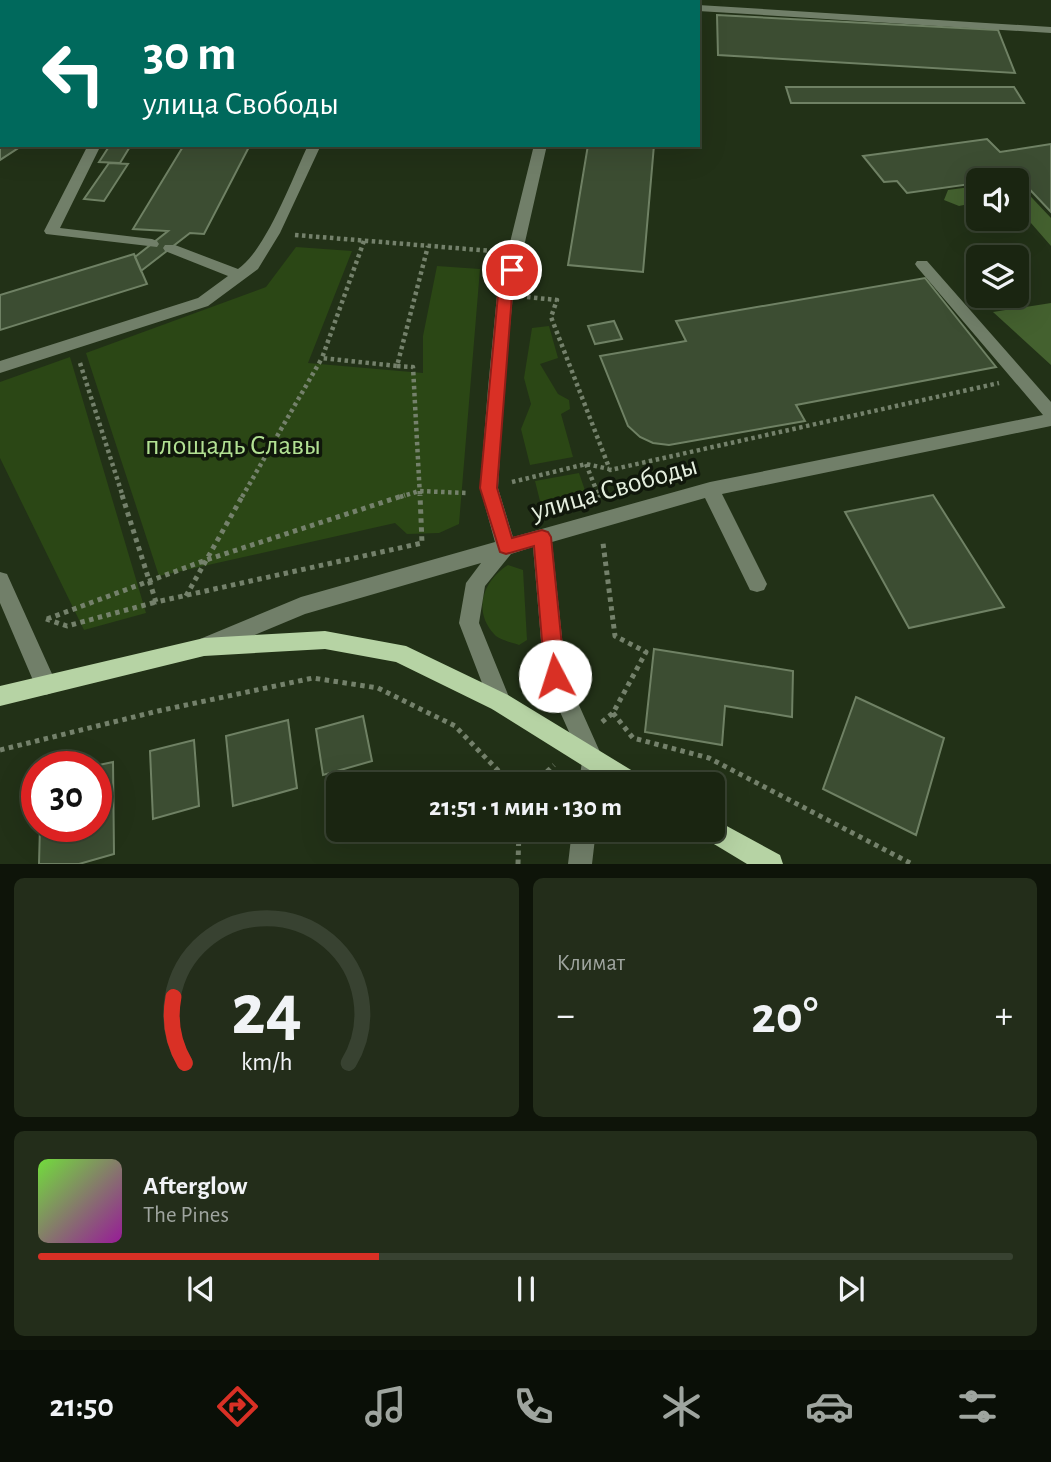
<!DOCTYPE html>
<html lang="ru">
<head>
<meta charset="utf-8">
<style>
  :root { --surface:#1a2511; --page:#232d1a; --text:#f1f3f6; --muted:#9fa59f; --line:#384231; --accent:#d93025 }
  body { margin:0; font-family:"Alegreya Sans",sans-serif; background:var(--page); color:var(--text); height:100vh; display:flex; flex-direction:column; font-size:26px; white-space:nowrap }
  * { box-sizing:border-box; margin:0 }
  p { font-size:23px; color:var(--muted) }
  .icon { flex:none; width:38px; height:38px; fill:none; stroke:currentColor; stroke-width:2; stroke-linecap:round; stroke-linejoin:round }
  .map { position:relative; height:864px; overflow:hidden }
  .sheet { display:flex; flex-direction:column; gap:14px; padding:14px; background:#0e1409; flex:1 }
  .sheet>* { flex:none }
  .banner { position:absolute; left:0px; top:0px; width:700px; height:147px; box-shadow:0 7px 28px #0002,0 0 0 2px var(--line); background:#00695c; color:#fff; overflow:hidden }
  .fabs { position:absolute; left:966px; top:168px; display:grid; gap:14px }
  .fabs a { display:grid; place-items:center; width:63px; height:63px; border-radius:10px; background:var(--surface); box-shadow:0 7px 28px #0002,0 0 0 2px var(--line); font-size:35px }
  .speed { position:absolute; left:21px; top:751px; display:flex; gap:14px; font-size:35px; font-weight:700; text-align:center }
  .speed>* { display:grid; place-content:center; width:91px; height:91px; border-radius:50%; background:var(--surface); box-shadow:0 7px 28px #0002,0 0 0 2px var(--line); line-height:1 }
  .speed .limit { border:10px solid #d22; background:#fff; color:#111 }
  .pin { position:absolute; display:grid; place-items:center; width:60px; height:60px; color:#fff; margin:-30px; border:4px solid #fff; border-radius:50%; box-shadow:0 2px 7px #0007 }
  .me { position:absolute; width:77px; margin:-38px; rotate:355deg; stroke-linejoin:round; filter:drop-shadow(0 0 5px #0008) }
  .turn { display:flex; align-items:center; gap:24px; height:147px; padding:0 28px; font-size:32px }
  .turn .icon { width:91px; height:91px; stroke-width:2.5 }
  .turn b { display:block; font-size:49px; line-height:60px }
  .big { font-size:52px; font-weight:700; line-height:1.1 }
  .sheet .widget { flex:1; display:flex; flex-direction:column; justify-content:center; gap:10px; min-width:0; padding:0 24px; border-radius:10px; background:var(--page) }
  .sheet .dial { align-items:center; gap:0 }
  .dial svg { height:182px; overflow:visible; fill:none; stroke:var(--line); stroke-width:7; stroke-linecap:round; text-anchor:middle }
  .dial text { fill:var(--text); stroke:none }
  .song { display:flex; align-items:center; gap:21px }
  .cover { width:84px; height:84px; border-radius:10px; background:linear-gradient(135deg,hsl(100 70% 55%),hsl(300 70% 35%)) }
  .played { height:7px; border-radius:4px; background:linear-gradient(90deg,var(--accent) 35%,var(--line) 35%) }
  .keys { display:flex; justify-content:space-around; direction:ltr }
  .heat { display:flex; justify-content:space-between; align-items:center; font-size:38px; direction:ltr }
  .sheet .tiles { flex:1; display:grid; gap:14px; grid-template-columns:1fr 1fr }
  .widget:last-child { grid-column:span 2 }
  .trip { position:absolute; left:326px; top:772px; width:399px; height:70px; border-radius:10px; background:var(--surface); box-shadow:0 7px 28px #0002,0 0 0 2px var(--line); font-weight:700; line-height:70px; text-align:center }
  .menu { display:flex; height:112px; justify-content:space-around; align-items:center; background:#0a0f07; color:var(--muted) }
  .menu .icon { width:49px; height:49px }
  .menu .current { color:var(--accent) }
  .menu b { font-size:32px; color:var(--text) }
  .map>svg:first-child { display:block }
  .green { fill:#2b4715 }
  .forest { fill:#44612f }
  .building { fill:#3c4d32; stroke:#6f8164; stroke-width:2 }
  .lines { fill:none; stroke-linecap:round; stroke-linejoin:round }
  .path-far2 { stroke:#74816b; stroke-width:3.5; stroke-dasharray:2.5 2.5; stroke-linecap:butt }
  .path-far1 { stroke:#74816b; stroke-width:4.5; stroke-dasharray:3.5 3.5; stroke-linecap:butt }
  .path { stroke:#74816b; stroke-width:5; stroke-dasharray:4.5 4.5; stroke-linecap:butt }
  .minor { fill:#717f69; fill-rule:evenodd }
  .major { fill:#b6d3a4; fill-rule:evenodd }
  .route { fill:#d93025; stroke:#8d1f18; stroke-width:2 }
  .labels { text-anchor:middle; stroke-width:7; stroke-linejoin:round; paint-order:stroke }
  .park-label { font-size:28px; fill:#b2e193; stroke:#10170b }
  .street-label { font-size:28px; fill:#e5efdf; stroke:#10170b }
</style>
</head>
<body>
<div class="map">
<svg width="1051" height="864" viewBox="0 0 1051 864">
  <rect width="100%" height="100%" fill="#223117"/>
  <!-- green -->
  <path class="green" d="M 296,247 L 352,251 L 308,363 L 423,373 L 423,336 L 437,266 L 480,269 L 459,524 L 439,533 L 407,534 L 395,523 L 159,576 L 86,353 L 266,287 Z
    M 549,326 L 558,358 L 540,364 L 558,394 L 569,400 L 570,409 L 561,414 L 573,457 L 530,465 L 521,429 L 531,404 L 524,378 L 532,328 Z
    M 70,357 L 146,613 L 84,630 L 0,458 L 0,382 Z
    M 579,473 L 589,502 L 553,510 L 540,501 L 535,481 Z
    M 508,565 L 523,570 L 527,640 L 519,645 C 511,642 499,640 494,634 C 472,610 484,580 508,565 Z"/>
  <!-- forest -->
  <path class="forest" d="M 1017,182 L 1051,218 L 1051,246 L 1017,207 Z
    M 978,186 L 978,202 L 959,206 L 944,200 L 948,190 Z
    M 1051,303 L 1051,365 L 993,312 Z"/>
  <!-- building -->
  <path class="building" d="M 0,0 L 151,0 L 185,2 L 2,2 L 2,11 Z
    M 419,0 L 512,0 L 419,2 Z
    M 717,15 L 998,30 L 1015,73 L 718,55 Z
    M 0,86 L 2,145 L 23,145 L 0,160 Z
    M 786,87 L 1014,87 L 1024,103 L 791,103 Z
    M 987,139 L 1000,152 L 1051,144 L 1051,212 L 1018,177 L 978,180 L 978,183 L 907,193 L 897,181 L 884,182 L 863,156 Z
    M 110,145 L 131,145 L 120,163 L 99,162 Z
    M 184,145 L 250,145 L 204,234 L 190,233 L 141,271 L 135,257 L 168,231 L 133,229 Z
    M 588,145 L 654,145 L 643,272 L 568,265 Z
    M 109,163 L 128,164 L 104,201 L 84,199 Z
    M 134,254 L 147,284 L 0,330 L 0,295 Z
    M 925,278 L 996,367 L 796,405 L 805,421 L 669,445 L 653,443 L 640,437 L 628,426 L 600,356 L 686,341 L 676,321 Z
    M 614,321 L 622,339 L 595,344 L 588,326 Z
    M 933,495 L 1004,607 L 909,628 L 845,512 Z
    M 654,649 L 793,671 L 792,717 L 725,706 L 722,745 L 645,732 Z
    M 856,697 L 944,738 L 916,835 L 823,789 Z
    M 363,716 L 372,761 L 323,775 L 316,729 Z
    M 288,720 L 297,788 L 233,806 L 226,736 Z
    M 194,740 L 199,806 L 153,819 L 150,751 Z
    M 113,762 L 114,854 L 79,864 L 39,864 L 40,826 L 96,826 L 94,766 Z"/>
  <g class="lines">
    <!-- path-far2 -->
    <path class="path-far2" d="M 226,0 L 263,2"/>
    <!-- path-far1 -->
    <path class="path-far1" d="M 295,235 L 492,251
      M 364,241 L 322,358 L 397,366 L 428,246
      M 527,297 L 557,300 L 551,317 L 610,470 L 999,383
      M 80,363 L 123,497
      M 397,366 L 413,367 L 420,497
      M 586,464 L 599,497
      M 512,482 L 586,464 L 609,469
      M 242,497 L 322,358
      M 400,497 L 419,491 L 466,493"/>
    <!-- path -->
    <path class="path" d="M 122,495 L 156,602 L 422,543 L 420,495
      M 598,495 L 599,498
      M 186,596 L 243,495
      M 46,619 L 67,626 L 156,602
      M 47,619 L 206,560 L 405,495
      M 613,713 L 633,738 L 709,758 L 912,864
      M 602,722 L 613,713 L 646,652 L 615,636 L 603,543
      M 0,750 L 158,711 L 313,678 L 378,688 L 455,726 L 511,784
      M 534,784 L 554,765
      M 544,830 L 558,838
      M 518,864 L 519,830"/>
    <!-- minor -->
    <path class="minor" d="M 620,0 L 644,0 L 645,2 L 621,2 Z
      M 698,5 L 1051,27 L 1051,33 L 698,11 Z
      M 0,16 L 2,16 L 2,22 L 0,22 Z
      M 88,145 L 101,145 L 60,228 L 152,239 L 157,241 L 159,244 L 157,247 L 46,234 L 44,231 Z
      M 308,145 L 321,145 L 280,233 L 258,269 L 208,306 L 0,373 L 0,361 L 198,298 L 228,276 L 165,251 L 163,248 L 165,245 L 175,245 L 238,269 C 266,250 293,177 308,145 Z
      M 534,145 L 547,145 L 513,295 L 504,388 L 498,488 L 513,537 L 710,482 L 1043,415 L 917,267 L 915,264 L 917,261 L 927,261 L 1051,402 L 1051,426 L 722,494 L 767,584 L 764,590 L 757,592 L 750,590 L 705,498 L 552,542 L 566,676 L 604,761 L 601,784 L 579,784 L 582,761 L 544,676 L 533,547 L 511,554 L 485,586 L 479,623 L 511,702 L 508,709 L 500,712 L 492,709 L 459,623 L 466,583 L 481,563 L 305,614 L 207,655 L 200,653 L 197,646 L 200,639 L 301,597 L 495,542 L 480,488 L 488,388 L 497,295 Z
      M 0,572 L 7,574 L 57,685 L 54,692 L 46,695 L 38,692 L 35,685 L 0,603 Z
      M 572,830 L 596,830 L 592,864 L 568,864 Z"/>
    <!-- major -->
    <path class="major" d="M 325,631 L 406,646 L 508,695 L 641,776 L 644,784 L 612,784 L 492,709 L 396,662 L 325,649 L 204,656 L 0,706 L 0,686 L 204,638 Z
      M 712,818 L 780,855 L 783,864 L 747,864 L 704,838 L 700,830 L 712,830 Z"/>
  </g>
  <!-- route -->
  <path class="route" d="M 512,266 L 518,270 L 512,295 L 497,488 L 512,538 L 542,530 L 548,532 L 551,537 L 565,676 L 562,682 L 555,685 L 548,682 L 545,676 L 534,546 L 506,554 L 500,552 L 480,488 L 498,295 L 505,270 Z"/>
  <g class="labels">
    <!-- park labels -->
    <g class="park-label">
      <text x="233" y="454">площадь Славы</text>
    </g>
    <!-- street labels -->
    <g class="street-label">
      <text transform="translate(614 487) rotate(-16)" y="10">улица Свободы</text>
    </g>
  </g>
</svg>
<div class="fabs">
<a><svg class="icon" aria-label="sound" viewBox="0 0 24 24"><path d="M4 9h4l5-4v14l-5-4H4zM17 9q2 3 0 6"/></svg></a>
<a><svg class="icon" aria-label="layers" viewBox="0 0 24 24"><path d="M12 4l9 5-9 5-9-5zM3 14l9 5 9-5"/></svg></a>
</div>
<div class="speed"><div class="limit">30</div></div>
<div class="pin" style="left:512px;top:270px;background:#d93025"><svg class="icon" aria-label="arrive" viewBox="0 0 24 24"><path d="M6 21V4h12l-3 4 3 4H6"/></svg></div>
<svg class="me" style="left:555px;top:676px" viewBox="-20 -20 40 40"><circle r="19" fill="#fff"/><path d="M0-13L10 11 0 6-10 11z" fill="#d93025"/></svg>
<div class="trip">21:51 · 1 мин · 130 m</div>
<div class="banner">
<div class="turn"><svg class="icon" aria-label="left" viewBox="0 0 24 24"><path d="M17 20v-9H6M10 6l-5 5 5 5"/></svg><div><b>30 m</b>улица Свободы</div></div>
</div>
</div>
<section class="sheet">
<div class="tiles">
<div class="widget dial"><svg viewBox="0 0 100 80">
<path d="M14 69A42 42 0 1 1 86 69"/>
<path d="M14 69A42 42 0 0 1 9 40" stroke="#d93025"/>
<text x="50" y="56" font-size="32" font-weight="700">24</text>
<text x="50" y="72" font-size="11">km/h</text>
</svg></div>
<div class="widget"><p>Климат</p>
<div class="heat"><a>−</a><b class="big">20°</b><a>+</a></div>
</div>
<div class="widget">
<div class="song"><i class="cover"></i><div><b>Afterglow</b><p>The Pines</p></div></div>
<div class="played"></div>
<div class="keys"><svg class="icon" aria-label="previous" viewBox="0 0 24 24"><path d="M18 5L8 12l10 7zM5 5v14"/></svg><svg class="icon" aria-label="pause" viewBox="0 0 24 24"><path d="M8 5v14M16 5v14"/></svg><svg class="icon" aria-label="next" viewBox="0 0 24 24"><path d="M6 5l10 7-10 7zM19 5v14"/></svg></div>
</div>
</div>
</section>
<nav class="menu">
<b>21:50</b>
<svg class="icon current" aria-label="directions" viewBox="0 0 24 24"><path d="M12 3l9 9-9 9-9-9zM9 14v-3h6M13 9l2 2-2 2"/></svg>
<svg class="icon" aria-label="music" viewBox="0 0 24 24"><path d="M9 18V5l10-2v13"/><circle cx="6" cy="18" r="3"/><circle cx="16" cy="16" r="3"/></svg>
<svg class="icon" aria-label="phone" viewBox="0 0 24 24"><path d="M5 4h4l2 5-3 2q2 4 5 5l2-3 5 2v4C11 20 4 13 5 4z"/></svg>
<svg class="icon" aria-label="climate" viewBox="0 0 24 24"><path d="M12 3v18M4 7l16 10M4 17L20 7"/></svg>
<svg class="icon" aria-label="car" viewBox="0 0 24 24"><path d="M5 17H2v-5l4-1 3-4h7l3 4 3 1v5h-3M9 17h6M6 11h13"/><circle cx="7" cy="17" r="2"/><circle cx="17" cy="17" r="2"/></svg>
<svg class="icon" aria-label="filters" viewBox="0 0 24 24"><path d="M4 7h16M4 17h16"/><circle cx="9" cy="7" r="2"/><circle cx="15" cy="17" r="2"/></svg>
</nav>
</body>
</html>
